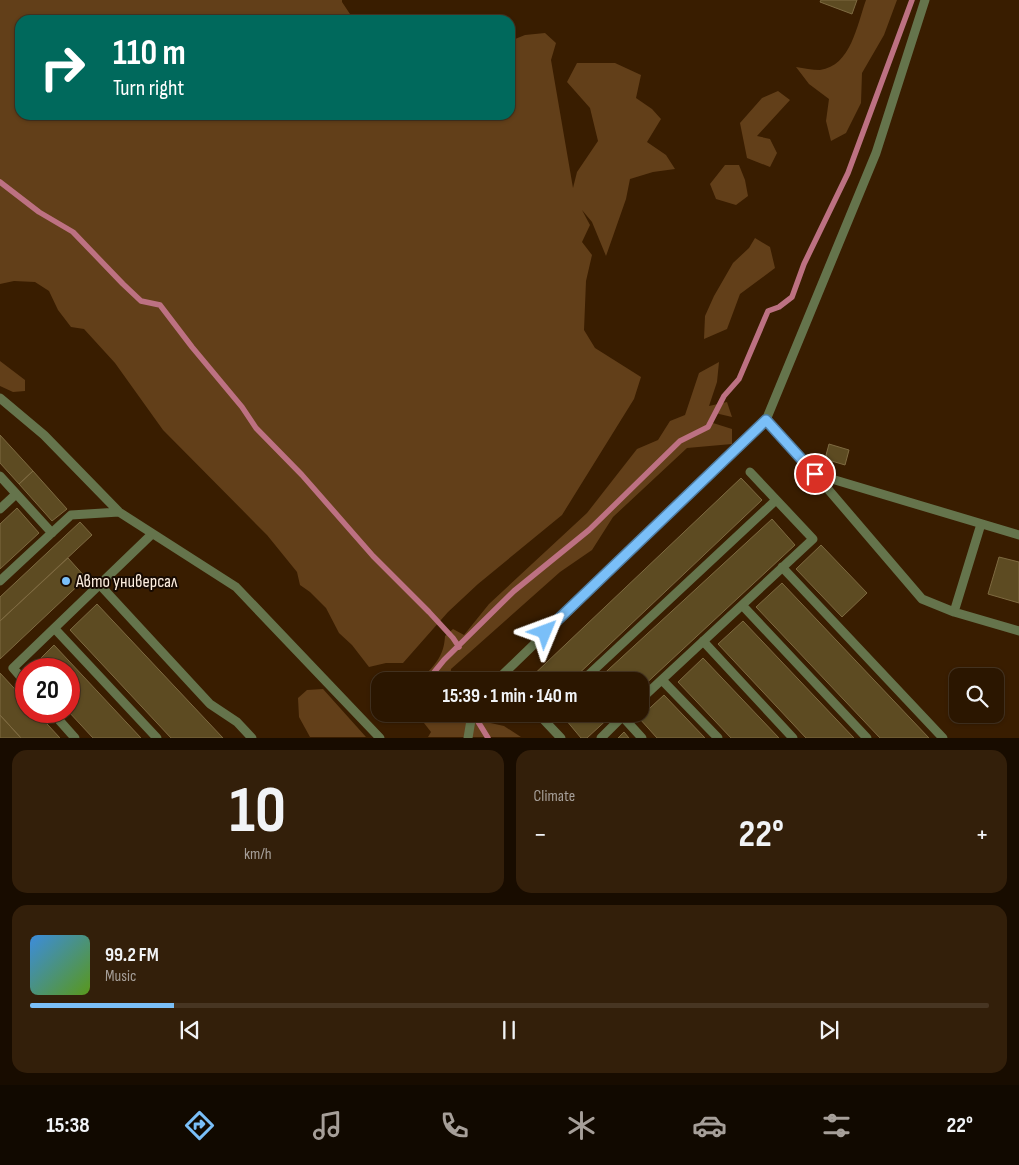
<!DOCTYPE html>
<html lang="en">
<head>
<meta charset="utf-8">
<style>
  :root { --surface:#2b1600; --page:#331f0a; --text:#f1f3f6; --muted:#a69f99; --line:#473522; --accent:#7abff8 }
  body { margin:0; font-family:"Sofia Sans Condensed",sans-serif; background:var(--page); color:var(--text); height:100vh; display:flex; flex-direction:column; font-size:19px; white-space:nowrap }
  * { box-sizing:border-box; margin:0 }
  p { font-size:16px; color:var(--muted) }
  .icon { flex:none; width:28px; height:28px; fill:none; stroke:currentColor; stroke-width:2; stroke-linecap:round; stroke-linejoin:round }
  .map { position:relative; height:738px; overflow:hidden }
  .details { display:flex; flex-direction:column; gap:12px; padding:12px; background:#180c00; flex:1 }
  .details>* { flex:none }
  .hud { position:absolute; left:15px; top:15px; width:500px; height:105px; border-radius:15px; box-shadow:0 1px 4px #0004,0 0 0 1px var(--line); background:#00695c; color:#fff; overflow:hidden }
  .buttons { position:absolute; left:949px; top:668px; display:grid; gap:10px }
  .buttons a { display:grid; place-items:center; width:55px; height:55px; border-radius:10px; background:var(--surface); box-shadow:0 1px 4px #0004,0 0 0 1px var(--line); font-size:25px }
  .speed { position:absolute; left:15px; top:658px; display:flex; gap:10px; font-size:25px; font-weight:700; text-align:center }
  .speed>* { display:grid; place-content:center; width:65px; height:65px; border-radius:50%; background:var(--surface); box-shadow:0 1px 4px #0004,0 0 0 1px var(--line); line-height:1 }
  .speed .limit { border:8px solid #d22; background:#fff; color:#111 }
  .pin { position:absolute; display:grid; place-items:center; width:42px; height:42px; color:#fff; margin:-21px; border:2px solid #fff; border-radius:50%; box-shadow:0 1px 5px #0007 }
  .me { position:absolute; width:55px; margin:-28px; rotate:46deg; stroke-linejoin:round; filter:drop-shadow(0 0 4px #0008) }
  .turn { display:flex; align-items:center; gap:18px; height:105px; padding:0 15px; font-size:22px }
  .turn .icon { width:65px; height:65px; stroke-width:2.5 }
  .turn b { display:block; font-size:35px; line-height:42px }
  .big { font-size:38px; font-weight:700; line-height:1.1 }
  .details .widget { flex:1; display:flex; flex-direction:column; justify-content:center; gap:8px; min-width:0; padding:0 18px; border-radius:15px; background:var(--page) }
  .details .dial { align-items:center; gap:0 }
  .dial b { font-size:65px; line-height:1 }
  .song { display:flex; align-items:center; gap:15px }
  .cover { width:60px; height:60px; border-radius:8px; background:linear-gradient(135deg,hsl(210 70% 55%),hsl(90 70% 35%)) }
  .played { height:5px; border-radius:2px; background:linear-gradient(90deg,var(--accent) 15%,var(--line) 15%) }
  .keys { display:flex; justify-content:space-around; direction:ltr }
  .heat { display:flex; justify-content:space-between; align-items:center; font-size:28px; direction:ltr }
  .details .tiles { flex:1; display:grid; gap:12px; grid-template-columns:1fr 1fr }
  .widget:last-child { grid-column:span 2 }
  .trip { position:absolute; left:371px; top:672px; width:278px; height:50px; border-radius:15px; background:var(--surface); box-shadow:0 1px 4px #0004,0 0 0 1px var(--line); font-weight:700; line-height:50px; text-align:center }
  .dock { display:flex; height:80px; justify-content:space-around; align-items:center; background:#110900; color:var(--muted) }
  .dock .icon { width:35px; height:35px }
  .dock .active { color:var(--accent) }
  .dock b { font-size:22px; color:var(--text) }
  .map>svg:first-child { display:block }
  .green { fill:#623f19 }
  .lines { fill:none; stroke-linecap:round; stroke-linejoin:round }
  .stream { stroke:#bd7182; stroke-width:5.5 }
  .building { fill:#5d4b22; stroke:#7e6a41 }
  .lane { stroke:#65744c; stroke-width:9 }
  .route-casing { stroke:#4f7ca1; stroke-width:12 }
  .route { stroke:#7abff8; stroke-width:9 }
  .poi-dot { fill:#7abff8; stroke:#170a01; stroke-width:2 }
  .labels { text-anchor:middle; stroke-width:4; stroke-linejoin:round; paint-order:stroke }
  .poi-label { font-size:18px; fill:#fdeee0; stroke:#170a01; text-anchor:start }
</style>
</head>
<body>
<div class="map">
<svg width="1019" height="738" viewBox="0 0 1019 738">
  <rect width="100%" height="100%" fill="#391d00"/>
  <!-- green -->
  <path class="green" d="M 0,0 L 342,0 L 342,2 L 354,20 L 20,20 L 20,115 L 510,115 L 510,41 L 525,35 L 545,33 L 556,43 L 551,60 L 573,188 L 577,172 L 598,141 L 590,108 L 567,82 L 577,63 L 615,63 L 641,75 L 636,98 L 652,109 L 661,119 L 647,142 L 666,155 L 675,169 L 653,172 L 630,179 L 626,199 L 606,256 L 592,222 L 582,210 L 590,225 L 582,242 L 592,255 L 586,281 L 584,330 L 595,348 L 641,377 L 634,399 L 562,515 L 478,584 L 448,612 L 403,663 L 386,663 L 369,667 L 352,645 L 339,633 L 326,608 L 310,592 L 300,585 L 297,572 L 267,535 L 163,430 L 115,363 L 84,329 L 71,327 L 58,310 L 49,291 L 35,282 L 14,281 L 0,284 Z
    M 866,0 L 897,0 L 884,35 L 862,73 L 861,103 L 846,133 L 831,141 L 826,121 L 829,99 L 809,84 L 796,67 C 804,68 812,70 820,70 C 851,66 857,25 866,0 Z
    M 778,91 L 790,100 L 757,136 L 770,139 L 777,153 L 770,167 L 747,158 L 740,123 L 762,98 Z
    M 725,165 L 739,165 L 745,180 L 748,196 L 736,205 L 716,199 L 710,184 Z
    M 755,238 L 770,247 L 775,268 L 740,294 L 727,329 L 704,339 L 705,316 L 714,296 L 733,263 L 749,248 Z
    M 0,361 L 25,380 L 25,391 L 13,392 L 0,386 Z
    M 719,362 L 717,382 L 709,406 L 727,402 L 732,417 L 715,413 L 713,423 L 732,429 L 732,444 L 687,448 L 613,517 L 592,550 L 560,572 L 451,669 L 450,681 L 419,681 C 434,666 444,657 445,636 L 453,629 L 464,635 L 489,604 L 587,513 L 637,449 L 658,440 L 670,421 L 685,415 L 699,373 Z
    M 323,689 L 366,737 L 310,737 L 299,717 L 298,698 L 307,690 Z
    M 417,714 L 479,714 L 486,722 L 504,726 L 521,737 L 428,737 L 431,732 Z"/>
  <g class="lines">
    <!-- stream -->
    <path class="stream" d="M 0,182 L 39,212 L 73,232 L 123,284 L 141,301 L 160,305 L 192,347 L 242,407 L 256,428 L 302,475 L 373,556 L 429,612 L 453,638 L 459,647
      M 427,681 L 444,660 L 514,591 L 589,530 L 680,441 L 708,427 L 724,396 L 739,379 L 768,311 L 779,307 L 792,297 L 804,264 L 848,173 L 912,0
      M 470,715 L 477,720 L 488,738"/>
  </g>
  <!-- building -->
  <path class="building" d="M 821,0 L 857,0 L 852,14 L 820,2 Z
    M 0,435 L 33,471 L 19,484 L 0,463 Z
    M 829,444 L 849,450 L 845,465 L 825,459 Z
    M 33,471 L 67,509 L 52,521 L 19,484 Z
    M 741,478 L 762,500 L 571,681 L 527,681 Z
    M 17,508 L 39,533 L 0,569 L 0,524 Z
    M 772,519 L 795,545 L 640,689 L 640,681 L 596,681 Z
    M 80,522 L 92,535 L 0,621 L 0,597 Z
    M 821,545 L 867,593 L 842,617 L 796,569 Z
    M 999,557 L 1019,562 L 1019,603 L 988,594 Z
    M 68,558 L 86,578 L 0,659 L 0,621 Z
    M 782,583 L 929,738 L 880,738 L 756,607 Z
    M 97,604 L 223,738 L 171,738 L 70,630 Z
    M 743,621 L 854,738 L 806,738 L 718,644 Z
    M 54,645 L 141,738 L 93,738 L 68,711 L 69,669 L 30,669 Z
    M 703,658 L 779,738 L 731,738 L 678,682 Z
    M 0,673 L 26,701 L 26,711 L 35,711 L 60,738 L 21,738 L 0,715 Z
    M 664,695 L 705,738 L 657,738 L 639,718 Z
    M 561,714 L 613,714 L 587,738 L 581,738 Z
    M 0,715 L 21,738 L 0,738 Z
    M 624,732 L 629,738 L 618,738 Z"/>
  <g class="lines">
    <!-- lane -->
    <path class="lane" d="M 925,0 L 876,153 L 766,420 L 815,474 L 922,599 L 954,612 L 981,524
      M 0,398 L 44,435 L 119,512 L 236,587 L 380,738
      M 815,474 L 1019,535
      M 0,476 L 52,533
      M 0,509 L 16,494
      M 782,567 L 943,738
      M 0,581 L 71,515 L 119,512
      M 100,585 L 210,704 L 237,722 L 252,738
      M 742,605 L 867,738
      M 954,612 L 1019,631
      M 55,629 L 157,738
      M 703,641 L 793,738
      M 662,680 L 718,738
      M 496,681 L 766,420
      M 582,681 L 776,500
      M 26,683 L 13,668 L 152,534
      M 640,700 L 813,539 L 750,472
      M 51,711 L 75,738
      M 535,714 L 542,718 L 561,738
      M 622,716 L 642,738
      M 468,738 L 472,714
      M 601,738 L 625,714"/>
  </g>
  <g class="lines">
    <!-- route casing -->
    <g class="route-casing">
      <path id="route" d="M 545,632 L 766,420 L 815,474"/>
    </g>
    <!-- route -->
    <use href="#route" class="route"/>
  </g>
  <!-- markers -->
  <circle class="poi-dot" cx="66" cy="581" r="5"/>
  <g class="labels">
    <!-- poi labels -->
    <g class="poi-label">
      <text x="76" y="587">Авто универсал</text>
    </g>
  </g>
</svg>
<div class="buttons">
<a><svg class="icon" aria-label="search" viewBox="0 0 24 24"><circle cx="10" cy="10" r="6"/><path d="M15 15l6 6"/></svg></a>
</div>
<div class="speed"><div class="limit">20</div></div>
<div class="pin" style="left:815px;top:474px;background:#d93025"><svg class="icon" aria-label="arrive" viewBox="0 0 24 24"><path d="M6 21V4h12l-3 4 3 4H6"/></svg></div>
<svg class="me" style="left:545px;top:632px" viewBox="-20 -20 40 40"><path d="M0-17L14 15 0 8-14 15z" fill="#7abff8" stroke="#fff" stroke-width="4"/></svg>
<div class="trip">15:39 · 1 min · 140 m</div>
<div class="hud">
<div class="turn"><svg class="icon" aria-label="right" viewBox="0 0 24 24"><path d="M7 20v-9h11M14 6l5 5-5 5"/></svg><div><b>110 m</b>Turn right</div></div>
</div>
</div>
<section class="details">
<div class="tiles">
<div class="widget dial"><b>10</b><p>km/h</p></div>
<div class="widget"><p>Climate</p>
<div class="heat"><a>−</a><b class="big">22°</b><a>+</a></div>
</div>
<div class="widget">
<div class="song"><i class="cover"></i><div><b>99.2 FM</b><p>Music</p></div></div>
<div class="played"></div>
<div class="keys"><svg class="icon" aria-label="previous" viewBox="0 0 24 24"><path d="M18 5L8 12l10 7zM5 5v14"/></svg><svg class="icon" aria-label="pause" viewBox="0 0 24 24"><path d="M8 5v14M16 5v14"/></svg><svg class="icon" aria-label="next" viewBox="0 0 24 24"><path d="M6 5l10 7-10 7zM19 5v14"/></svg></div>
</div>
</div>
</section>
<nav class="dock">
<b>15:38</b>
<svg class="icon active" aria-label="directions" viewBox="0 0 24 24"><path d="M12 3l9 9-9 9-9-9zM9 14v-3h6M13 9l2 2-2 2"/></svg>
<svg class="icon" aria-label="music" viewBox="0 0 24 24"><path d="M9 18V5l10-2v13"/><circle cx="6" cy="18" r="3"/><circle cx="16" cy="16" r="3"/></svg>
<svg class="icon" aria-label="phone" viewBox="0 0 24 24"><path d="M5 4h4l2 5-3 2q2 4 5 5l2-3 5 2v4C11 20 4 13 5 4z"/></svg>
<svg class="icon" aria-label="climate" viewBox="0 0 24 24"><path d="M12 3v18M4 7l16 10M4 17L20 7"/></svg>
<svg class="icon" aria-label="car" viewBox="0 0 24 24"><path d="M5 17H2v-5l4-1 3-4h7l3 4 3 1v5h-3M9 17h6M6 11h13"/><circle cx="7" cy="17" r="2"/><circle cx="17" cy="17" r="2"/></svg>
<svg class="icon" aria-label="filters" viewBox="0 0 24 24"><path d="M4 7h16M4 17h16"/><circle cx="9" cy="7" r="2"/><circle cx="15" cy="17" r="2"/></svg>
<b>22°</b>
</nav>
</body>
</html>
